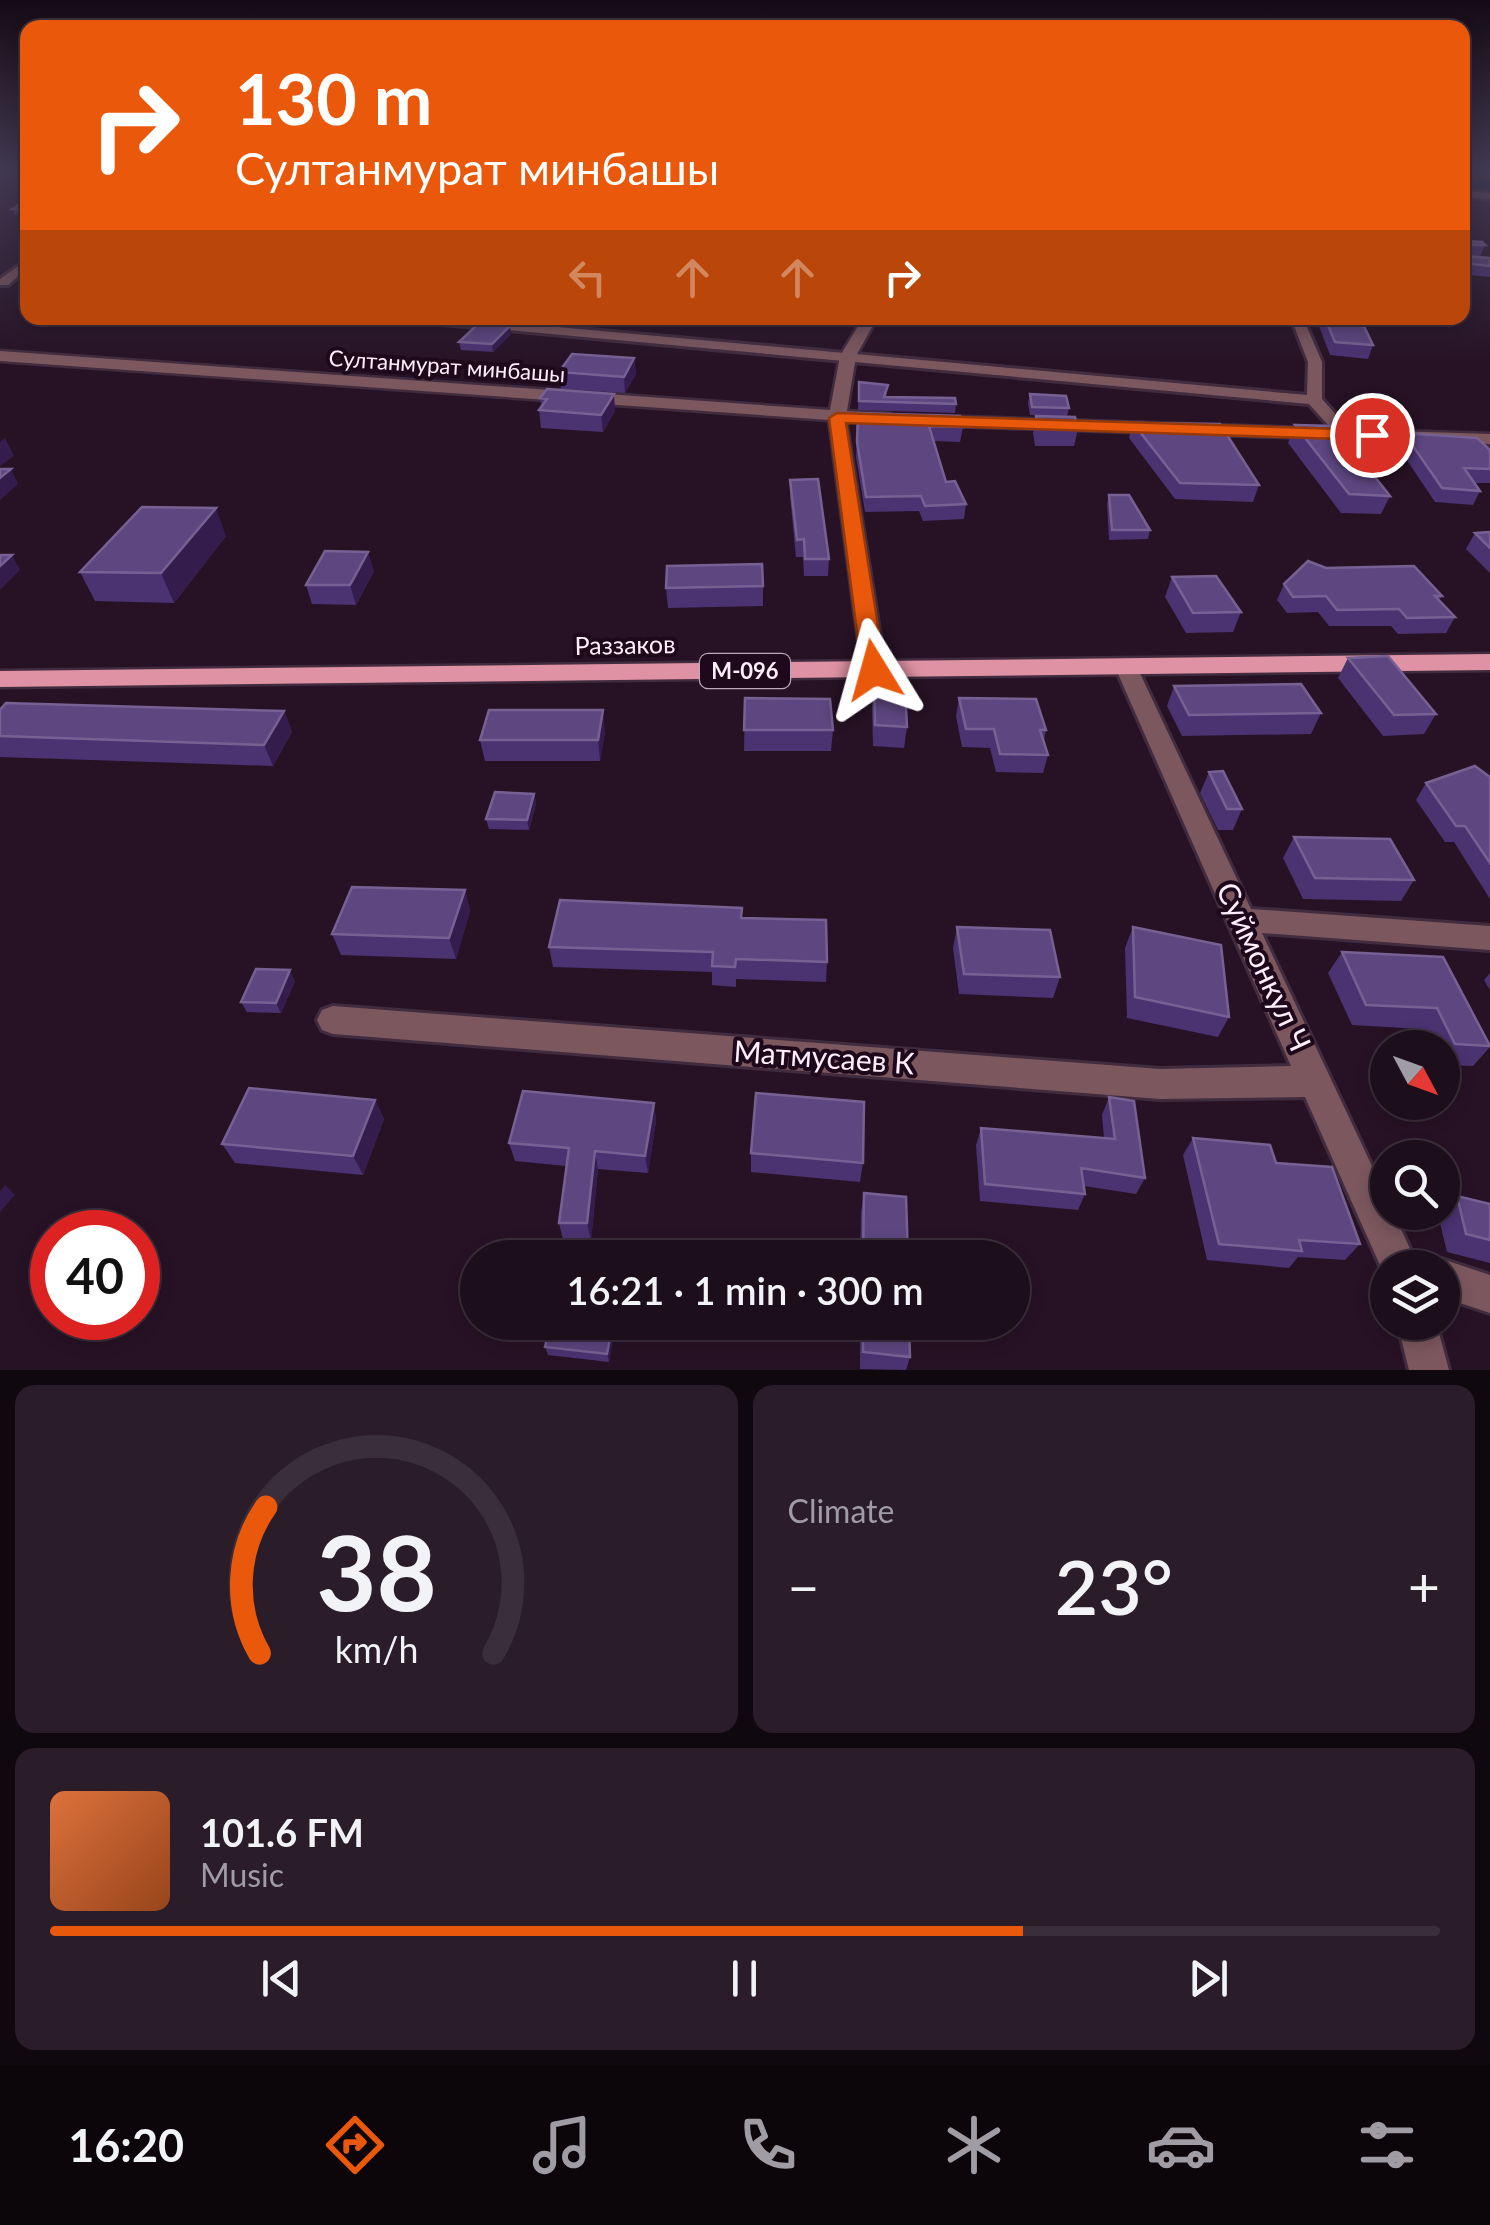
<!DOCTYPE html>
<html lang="en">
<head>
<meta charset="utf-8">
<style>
  :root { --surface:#1d0e1c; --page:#2a1c29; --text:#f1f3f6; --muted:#a09ca3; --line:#3b2e3b; --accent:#ea580c }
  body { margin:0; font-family:Lato,sans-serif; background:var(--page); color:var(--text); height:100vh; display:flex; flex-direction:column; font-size:38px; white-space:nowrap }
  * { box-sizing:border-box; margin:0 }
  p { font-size:32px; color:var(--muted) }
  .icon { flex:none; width:55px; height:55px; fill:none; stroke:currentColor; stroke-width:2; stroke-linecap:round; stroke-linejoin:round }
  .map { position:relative; height:1370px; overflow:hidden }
  .details { display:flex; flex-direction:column; gap:15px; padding:15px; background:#10080f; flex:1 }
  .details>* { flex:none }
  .banner { position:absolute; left:20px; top:20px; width:1450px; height:305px; border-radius:20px; box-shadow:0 5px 15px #0003,0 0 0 2px var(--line); background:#ea580c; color:#fff; overflow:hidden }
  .needle { width:65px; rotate:131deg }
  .fabs { position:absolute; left:1370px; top:1030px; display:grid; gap:20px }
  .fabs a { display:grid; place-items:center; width:90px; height:90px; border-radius:50%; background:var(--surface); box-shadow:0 5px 15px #0003,0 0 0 2px var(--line); font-size:50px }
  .speed { position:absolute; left:30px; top:1210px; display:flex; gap:20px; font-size:50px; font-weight:700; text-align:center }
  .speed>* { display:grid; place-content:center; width:130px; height:130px; border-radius:50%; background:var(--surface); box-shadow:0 5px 15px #0003,0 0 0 2px var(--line); line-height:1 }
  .speed .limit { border:15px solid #d22; background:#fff; color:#111 }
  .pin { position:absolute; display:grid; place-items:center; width:85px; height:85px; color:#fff; margin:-42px; border:5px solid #fff; border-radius:50%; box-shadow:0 2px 10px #0007 }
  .me { position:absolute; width:110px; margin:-55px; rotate:352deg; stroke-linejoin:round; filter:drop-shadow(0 0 8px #0008) }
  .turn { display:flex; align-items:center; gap:35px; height:210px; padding:0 50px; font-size:45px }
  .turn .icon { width:130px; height:130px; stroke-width:2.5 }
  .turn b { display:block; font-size:70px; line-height:85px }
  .lanes { display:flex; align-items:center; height:95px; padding:0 50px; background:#0003; justify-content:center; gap:50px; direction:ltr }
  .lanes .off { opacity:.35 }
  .big { font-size:75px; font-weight:600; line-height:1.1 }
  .details .widget { flex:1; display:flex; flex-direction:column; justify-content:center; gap:15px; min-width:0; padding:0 35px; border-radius:20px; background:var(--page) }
  .details .dial { align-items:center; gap:0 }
  .dial svg { height:260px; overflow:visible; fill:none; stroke:var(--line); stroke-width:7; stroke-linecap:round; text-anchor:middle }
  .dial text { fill:var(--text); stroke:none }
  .song { display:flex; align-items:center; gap:30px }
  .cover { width:120px; height:120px; border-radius:15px; background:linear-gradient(135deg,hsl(20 70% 55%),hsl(20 70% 35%)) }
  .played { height:10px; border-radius:5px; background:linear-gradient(90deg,var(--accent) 70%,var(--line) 70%) }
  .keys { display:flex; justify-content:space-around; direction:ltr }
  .heat { display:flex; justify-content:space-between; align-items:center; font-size:55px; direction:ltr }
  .details .tiles { flex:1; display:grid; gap:15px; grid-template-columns:1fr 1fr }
  .widget:last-child { grid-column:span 2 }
  .trip { position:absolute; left:460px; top:1240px; width:570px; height:100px; border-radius:50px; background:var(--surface); box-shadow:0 5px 15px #0003,0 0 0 2px var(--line); font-weight:600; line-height:100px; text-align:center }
  .tabs { display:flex; height:160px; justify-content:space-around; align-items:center; background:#0c060b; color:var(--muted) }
  .tabs .icon { width:70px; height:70px }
  .tabs .on { color:var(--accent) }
  .tabs b { font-size:45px; color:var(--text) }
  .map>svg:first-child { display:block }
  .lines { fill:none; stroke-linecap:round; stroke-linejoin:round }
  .canal { fill:#00003a; fill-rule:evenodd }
  .minor-casing { stroke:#412c3f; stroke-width:6 }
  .tertiary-casing { stroke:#412c3f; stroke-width:5 }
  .primary-casing { stroke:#412c3f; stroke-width:5 }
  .minor { fill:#7c575e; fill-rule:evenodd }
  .tertiary { fill:#7c575e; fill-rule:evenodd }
  .primary { fill:#df92a3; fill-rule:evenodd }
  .wall { fill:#4b3271 }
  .shaded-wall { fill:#341d4d }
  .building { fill:#5e4680; stroke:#776193; stroke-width:2.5 }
  .route { fill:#ea580c; stroke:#983908; stroke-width:2.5 }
  .labels { text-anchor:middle; stroke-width:8; stroke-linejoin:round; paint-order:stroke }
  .far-street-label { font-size:22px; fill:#feeefb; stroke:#1d091b }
  .shield { fill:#1d091b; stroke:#baa9b8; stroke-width:2.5 }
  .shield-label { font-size:22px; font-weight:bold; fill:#feeefb }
  .street-label { font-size:25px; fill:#feeefb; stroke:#1d091b }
  .near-street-label { font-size:30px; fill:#feeefb; stroke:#1d091b }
</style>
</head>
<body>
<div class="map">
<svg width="1490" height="1370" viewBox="0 0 1490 1370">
  <rect width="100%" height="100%" fill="#271225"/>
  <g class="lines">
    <!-- canal -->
    <path class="canal" d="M 1462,179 L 1490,181 L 1490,189 L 1462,187 Z"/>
    <!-- minor casing -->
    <g class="minor-casing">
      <path id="minor" d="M 28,259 L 28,268 L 8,285 L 0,285 L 0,279 Z
        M 416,318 L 459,318 L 1307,395 L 1308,362 L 1291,318 L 1303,318 L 1322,362 L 1322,399 L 1353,434 L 1339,437 L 1309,404 L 422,322 Z
        M 1126,660 L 1137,667 L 1251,909 L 1490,926 L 1490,950 L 1262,933 L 1388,1200 L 1388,1212 L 1393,1212 L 1419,1268 L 1388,1268 L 1387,1281 L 1305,1097 L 1160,1099 L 333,1034 L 322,1030 L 317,1020 L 322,1010 L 333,1006 L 1160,1069 L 1291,1066 L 1115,667 Z
        M 1442,1259 L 1490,1275 L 1490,1313 L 1442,1297 L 1442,1268 L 1427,1268 Z
        M 1397,1322 L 1436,1322 L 1449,1370 L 1409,1370 Z"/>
    </g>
    <!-- tertiary casing -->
    <g class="tertiary-casing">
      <path id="tertiary" d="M 1462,191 L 1490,193 L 1490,199 L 1462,197 Z
        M 863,318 L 877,318 L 856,356 L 847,411 L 890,414 L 899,419 L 890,424 L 846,421 L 886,670 L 874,678 L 862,670 L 829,420 L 0,361 L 0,351 L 830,410 L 840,356 Z
        M 930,416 L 1490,434 L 1490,444 L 924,425 L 924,417 Z"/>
    </g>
    <!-- primary casing -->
    <g class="primary-casing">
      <path id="primary" d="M 1490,654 L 1490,670 L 0,687 L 0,671 Z"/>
    </g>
    <!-- minor -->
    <use href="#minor" class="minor"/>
    <!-- tertiary -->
    <use href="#tertiary" class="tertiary"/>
    <!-- primary -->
    <use href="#primary" class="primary"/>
  </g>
  <!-- wall -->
  <path class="wall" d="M 28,199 L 28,216 L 15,215 L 12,209 Z
    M 1462,241 L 1485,245 L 1480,256 L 1464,256 L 1490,258 L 1490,277 L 1462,274 Z
    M 495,318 L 527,318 L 525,320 Z
    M 1316,318 L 1360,318 L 1373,345 L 1368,359 L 1330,355 Z
    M 511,334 L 493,352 L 461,350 L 459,342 Z
    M 634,358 L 636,374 L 625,393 L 561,389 L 559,372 Z
    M 859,382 L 887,393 L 886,397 L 956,404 L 955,413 L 858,410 Z
    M 1030,394 L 1069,408 L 1067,416 L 1030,415 L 1028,403 Z
    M 540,398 L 615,411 L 603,432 L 541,428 L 539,410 L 542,407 Z
    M 858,413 L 963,427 L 960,442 L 933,441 L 946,482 L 966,504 L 964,519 L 923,521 L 919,511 L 865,512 L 856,457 Z
    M 1036,416 L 1078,429 L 1074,446 L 1035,446 L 1033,433 Z
    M 1133,423 L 1259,485 L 1253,502 L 1175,499 L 1129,438 Z
    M 1295,425 L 1390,496 L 1381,514 L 1341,513 L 1288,443 Z
    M 1404,433 L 1490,450 L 1490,483 L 1474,483 L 1480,491 L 1473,505 L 1435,502 L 1398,447 Z
    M 790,480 L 829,559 L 828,576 L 804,576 L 803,557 L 796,557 L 790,496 Z
    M 1109,495 L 1150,530 L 1148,539 L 1109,540 L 1107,504 Z
    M 1490,532 L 1490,573 L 1466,549 L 1475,533 Z
    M 226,536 L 174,603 L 95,601 L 80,572 Z
    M 1326,568 L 1442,596 L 1439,600 L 1455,617 L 1446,633 L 1398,634 L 1391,626 L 1329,626 L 1318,612 L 1287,613 L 1277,600 L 1284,584 Z
    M 374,571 L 356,605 L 312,604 L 306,585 Z
    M 1172,577 L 1241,612 L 1233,632 L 1186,633 L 1165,597 Z
    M 763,586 L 763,606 L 668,608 L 666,588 Z
    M 1348,658 L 1436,714 L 1424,734 L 1383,736 L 1338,678 Z
    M 874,686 L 907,727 L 904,748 L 873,746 L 872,707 Z
    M 1174,686 L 1321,713 L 1311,734 L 1182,736 L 1167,706 Z
    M 745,698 L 833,730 L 831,751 L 744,751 Z
    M 959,698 L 1046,730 L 1044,740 L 1048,755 L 1043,773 L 996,772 L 990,748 L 962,747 L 956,716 Z
    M 0,710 L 284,711 L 292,732 L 273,766 L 0,757 Z
    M 605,731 L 600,761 L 485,761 L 480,740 Z
    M 1209,772 L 1242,809 L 1233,830 L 1218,830 L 1200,793 Z
    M 1490,777 L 1490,899 L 1454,842 L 1445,842 L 1416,800 L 1426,783 Z
    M 534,794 L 536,804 L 529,830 L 489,829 L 486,819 Z
    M 1294,837 L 1414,880 L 1401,901 L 1303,899 L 1283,858 Z
    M 465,890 L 470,911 L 456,959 L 341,955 L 332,934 Z
    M 742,918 L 827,962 L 826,982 L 736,979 L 736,987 L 712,985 L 712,972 L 553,967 L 549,947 Z
    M 957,927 L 1060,977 L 1053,998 L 959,994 L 953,948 Z
    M 1133,927 L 1229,1017 L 1218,1037 L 1127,1018 L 1125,948 Z
    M 1342,952 L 1443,957 L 1490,1044 L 1490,1047 L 1473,1066 L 1442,1065 L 1442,1048 L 1430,1048 L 1421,1029 L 1352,1025 L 1328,973 Z
    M 1490,973 L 1490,990 L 1484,980 Z
    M 295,981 L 281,1013 L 247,1012 L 241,1002 Z
    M 1109,1097 L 1145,1178 L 1136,1194 L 1084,1186 L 1085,1194 L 1078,1210 L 980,1201 L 976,1145 L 981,1128 L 1104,1138 L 1102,1115 Z
    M 375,1100 L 384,1119 L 363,1175 L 235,1163 L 222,1144 Z
    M 654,1103 L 656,1121 L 648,1173 L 598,1169 L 591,1240 L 563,1240 L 559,1223 L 566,1166 L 515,1161 L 509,1143 Z
    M 1193,1138 L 1276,1163 L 1360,1244 L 1345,1260 L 1298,1257 L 1289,1268 L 1207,1260 L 1183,1155 Z
    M 751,1153 L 863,1163 L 860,1182 L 751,1172 Z
    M 864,1193 L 908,1258 L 860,1258 L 861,1212 Z
    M 1457,1196 L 1490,1204 L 1490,1263 L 1447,1252 L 1438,1215 Z
    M 551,1322 L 615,1322 L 609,1362 L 548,1355 L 545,1347 Z
    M 860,1322 L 909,1322 L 910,1357 L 906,1370 L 860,1369 Z"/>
  <!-- shaded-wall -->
  <path class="shaded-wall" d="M 510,326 L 511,334 L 493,352 L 492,344 Z
    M 634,358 L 636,374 L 625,393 L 624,377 Z
    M 614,394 L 615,411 L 603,432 L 601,415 Z
    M 5,438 L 14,456 L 0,466 L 0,442 Z
    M 11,469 L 18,484 L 0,500 L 0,478 Z
    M 216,508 L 226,536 L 174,603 L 161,573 Z
    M 368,552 L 374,571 L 356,605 L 350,585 Z
    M 12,555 L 20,570 L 0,590 L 0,566 Z
    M 603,710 L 605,731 L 600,761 L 598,740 Z
    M 284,711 L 292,732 L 273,766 L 264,745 Z
    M 534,794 L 536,804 L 529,830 L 527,820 Z
    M 465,890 L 470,911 L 456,959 L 449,938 Z
    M 290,970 L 295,981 L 281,1013 L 276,1003 Z
    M 375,1100 L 384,1119 L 363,1175 L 353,1156 Z
    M 654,1103 L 656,1121 L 648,1173 L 645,1156 Z
    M 595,1151 L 598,1169 L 591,1240 L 587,1223 Z
    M 5,1185 L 15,1195 L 0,1212 L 0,1191 Z
    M 613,1322 L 615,1322 L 616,1324 L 609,1362 L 607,1354 Z"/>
  <!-- building -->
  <path class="building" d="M 28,199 L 28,210 L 12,209 Z
    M 1462,241 L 1482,242 L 1485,245 L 1464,245 L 1464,256 L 1490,258 L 1490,266 L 1462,263 Z
    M 1325,318 L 1360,318 L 1373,345 L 1335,342 Z
    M 479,323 L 510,326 L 492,344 L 459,342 Z
    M 572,354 L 634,358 L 624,377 L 559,372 Z
    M 859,382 L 888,385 L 884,397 L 955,398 L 956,404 L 859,401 Z
    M 547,389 L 614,394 L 601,415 L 539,410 L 547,399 L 540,398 Z
    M 1030,394 L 1066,396 L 1069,408 L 1032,407 Z
    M 858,413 L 960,416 L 963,427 L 929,426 L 946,482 L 955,481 L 966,504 L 925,506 L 921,496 L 866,497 L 857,442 Z
    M 1036,416 L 1075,417 L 1078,429 L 1038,428 Z
    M 1133,423 L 1220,424 L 1259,485 L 1180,483 Z
    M 1295,425 L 1335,426 L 1390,496 L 1349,494 Z
    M 1404,433 L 1477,438 L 1490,450 L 1490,469 L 1464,468 L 1480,491 L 1442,488 Z
    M 0,469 L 11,469 L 0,478 Z
    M 818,479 L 829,559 L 805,559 L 804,539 L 797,540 L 790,480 Z
    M 1109,495 L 1129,495 L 1150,530 L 1112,530 Z
    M 142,507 L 216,508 L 161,573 L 80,572 Z
    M 1490,532 L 1490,548 L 1475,533 Z
    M 325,551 L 368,552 L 350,585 L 306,585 Z
    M 0,555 L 12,555 L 0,566 Z
    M 1308,561 L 1326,568 L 1414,566 L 1442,596 L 1435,596 L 1455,617 L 1407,618 L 1399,609 L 1337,610 L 1326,596 L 1293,597 L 1284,584 Z
    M 762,564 L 763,586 L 666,588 L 667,566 Z
    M 1216,576 L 1241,612 L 1193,613 L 1172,577 Z
    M 1388,656 L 1436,714 L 1394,715 L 1348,658 Z
    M 1301,684 L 1321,713 L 1189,715 L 1174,686 Z
    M 874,686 L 905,688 L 907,727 L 875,725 Z
    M 745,698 L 830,699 L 833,730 L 744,730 Z
    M 959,698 L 1036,699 L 1046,730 L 1040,730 L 1048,755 L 1000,754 L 994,729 L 966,729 Z
    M 6,703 L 284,711 L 264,745 L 0,736 L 0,710 Z
    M 489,710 L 603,710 L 598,740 L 480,740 Z
    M 1475,766 L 1490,777 L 1490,863 L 1465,826 L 1456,826 L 1426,783 Z
    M 1223,771 L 1242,809 L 1227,809 L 1209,772 Z
    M 495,792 L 534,794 L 527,820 L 486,819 Z
    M 1294,837 L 1390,839 L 1414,880 L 1315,878 Z
    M 352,887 L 465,890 L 449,938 L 332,934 Z
    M 560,900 L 742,908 L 741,918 L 826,920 L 827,962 L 736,959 L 735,967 L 712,966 L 713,952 L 549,947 Z
    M 957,927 L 1050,930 L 1060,977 L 964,974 Z
    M 1133,927 L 1221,945 L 1229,1017 L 1135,997 Z
    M 1342,952 L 1443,957 L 1490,1046 L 1455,1044 L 1437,1008 L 1366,1005 Z
    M 256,969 L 290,970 L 276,1003 L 241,1002 Z
    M 249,1088 L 375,1100 L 353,1156 L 222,1144 Z
    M 523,1091 L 654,1103 L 645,1156 L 595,1151 L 587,1223 L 559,1223 L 569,1148 L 509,1143 Z
    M 756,1093 L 864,1102 L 863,1163 L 751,1153 Z
    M 1109,1097 L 1134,1101 L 1145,1178 L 1081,1168 L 1085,1194 L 985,1184 L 981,1128 L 1115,1139 Z
    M 1193,1138 L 1270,1145 L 1276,1163 L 1332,1167 L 1360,1244 L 1299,1240 L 1302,1251 L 1219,1244 Z
    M 864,1193 L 906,1197 L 908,1258 L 863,1258 Z
    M 1457,1196 L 1490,1204 L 1490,1240 L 1466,1234 Z
    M 536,1245 L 561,1245 L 559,1258 L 533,1258 Z
    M 551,1322 L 613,1322 L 607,1354 L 545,1347 Z
    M 863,1322 L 909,1322 L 910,1357 L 863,1352 Z"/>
  <!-- sky -->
  <linearGradient id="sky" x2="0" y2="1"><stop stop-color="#150a14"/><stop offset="0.47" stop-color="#413951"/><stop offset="1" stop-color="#413951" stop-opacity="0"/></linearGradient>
  <rect width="1490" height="363" fill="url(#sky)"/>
  <!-- route -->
  <path class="route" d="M 837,413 L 1372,430 L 1381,435 L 1372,440 L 846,423 L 885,670 L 874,677 L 862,670 L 829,418 Z"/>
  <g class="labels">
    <!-- far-street labels -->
    <g class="far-street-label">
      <text transform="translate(447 366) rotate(4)" y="8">Султанмурат минбашы</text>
    </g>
    <!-- shield labels -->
    <rect class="shield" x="700" y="654" width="90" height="34" rx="8"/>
    <g class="shield-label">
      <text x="745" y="679">М-096</text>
    </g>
    <!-- street labels -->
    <g class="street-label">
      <text transform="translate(625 645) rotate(-1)" y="9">Раззаков</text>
    </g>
    <!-- near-street labels -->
    <g class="near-street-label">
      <text transform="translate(1263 967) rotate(65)" y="10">Суймонкул Ч</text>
      <text transform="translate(824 1058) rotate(4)" y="10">Матмусаев К</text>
    </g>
  </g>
</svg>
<div class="fabs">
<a><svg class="needle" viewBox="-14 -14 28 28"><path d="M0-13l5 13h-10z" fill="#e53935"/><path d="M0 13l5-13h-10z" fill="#a09ca3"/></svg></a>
<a><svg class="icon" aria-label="search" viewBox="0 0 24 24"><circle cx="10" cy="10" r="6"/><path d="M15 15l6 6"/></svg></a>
<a><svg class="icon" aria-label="layers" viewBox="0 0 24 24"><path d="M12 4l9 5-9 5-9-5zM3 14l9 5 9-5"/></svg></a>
</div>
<div class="speed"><div class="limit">40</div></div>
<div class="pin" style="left:1372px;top:435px;background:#d93025"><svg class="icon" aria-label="arrive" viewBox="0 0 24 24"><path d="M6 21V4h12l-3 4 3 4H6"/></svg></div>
<svg class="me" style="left:874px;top:670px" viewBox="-20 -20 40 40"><path d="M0-17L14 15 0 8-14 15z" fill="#ea580c" stroke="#fff" stroke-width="4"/></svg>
<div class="trip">16:21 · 1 min · 300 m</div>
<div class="banner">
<div class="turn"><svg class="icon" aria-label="right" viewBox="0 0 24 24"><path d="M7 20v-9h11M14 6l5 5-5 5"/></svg><div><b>130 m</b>Султанмурат минбашы</div></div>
<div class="lanes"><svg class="icon off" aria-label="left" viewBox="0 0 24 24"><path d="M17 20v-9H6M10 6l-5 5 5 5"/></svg><svg class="icon off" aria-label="ahead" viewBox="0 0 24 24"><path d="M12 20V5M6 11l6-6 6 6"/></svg><svg class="icon off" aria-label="ahead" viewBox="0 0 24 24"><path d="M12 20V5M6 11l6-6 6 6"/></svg><svg class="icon" aria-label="right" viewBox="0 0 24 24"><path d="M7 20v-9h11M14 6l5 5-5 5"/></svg></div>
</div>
</div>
<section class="details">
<div class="tiles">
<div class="widget dial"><svg viewBox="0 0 100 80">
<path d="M14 69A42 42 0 1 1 86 69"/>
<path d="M14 69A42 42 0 0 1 16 24" stroke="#ea580c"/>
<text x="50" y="56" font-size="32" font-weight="700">38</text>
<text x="50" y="72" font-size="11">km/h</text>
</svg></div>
<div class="widget"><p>Climate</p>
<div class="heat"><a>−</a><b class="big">23°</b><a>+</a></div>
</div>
<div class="widget">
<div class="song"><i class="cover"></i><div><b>101.6 FM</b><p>Music</p></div></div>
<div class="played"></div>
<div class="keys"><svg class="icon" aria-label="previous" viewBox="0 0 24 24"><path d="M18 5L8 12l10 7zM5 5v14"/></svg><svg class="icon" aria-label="pause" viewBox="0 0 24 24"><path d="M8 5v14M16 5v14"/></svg><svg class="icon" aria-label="next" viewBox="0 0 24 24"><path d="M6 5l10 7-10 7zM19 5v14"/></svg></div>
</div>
</div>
</section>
<nav class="tabs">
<b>16:20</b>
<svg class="icon on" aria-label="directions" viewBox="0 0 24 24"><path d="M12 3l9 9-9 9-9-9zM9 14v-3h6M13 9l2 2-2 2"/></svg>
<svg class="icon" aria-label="music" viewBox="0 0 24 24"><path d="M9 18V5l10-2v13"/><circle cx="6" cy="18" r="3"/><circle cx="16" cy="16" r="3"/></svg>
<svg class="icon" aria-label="phone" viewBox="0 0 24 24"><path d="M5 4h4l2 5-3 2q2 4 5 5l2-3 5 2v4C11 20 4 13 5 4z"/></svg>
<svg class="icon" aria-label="climate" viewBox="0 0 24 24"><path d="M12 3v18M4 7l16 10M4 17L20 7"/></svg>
<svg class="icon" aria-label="car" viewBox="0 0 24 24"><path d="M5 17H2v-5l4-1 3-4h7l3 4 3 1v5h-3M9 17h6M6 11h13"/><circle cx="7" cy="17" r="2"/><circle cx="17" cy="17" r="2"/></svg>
<svg class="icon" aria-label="filters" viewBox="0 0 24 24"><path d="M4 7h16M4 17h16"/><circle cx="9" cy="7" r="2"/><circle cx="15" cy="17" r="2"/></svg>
</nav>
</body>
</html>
